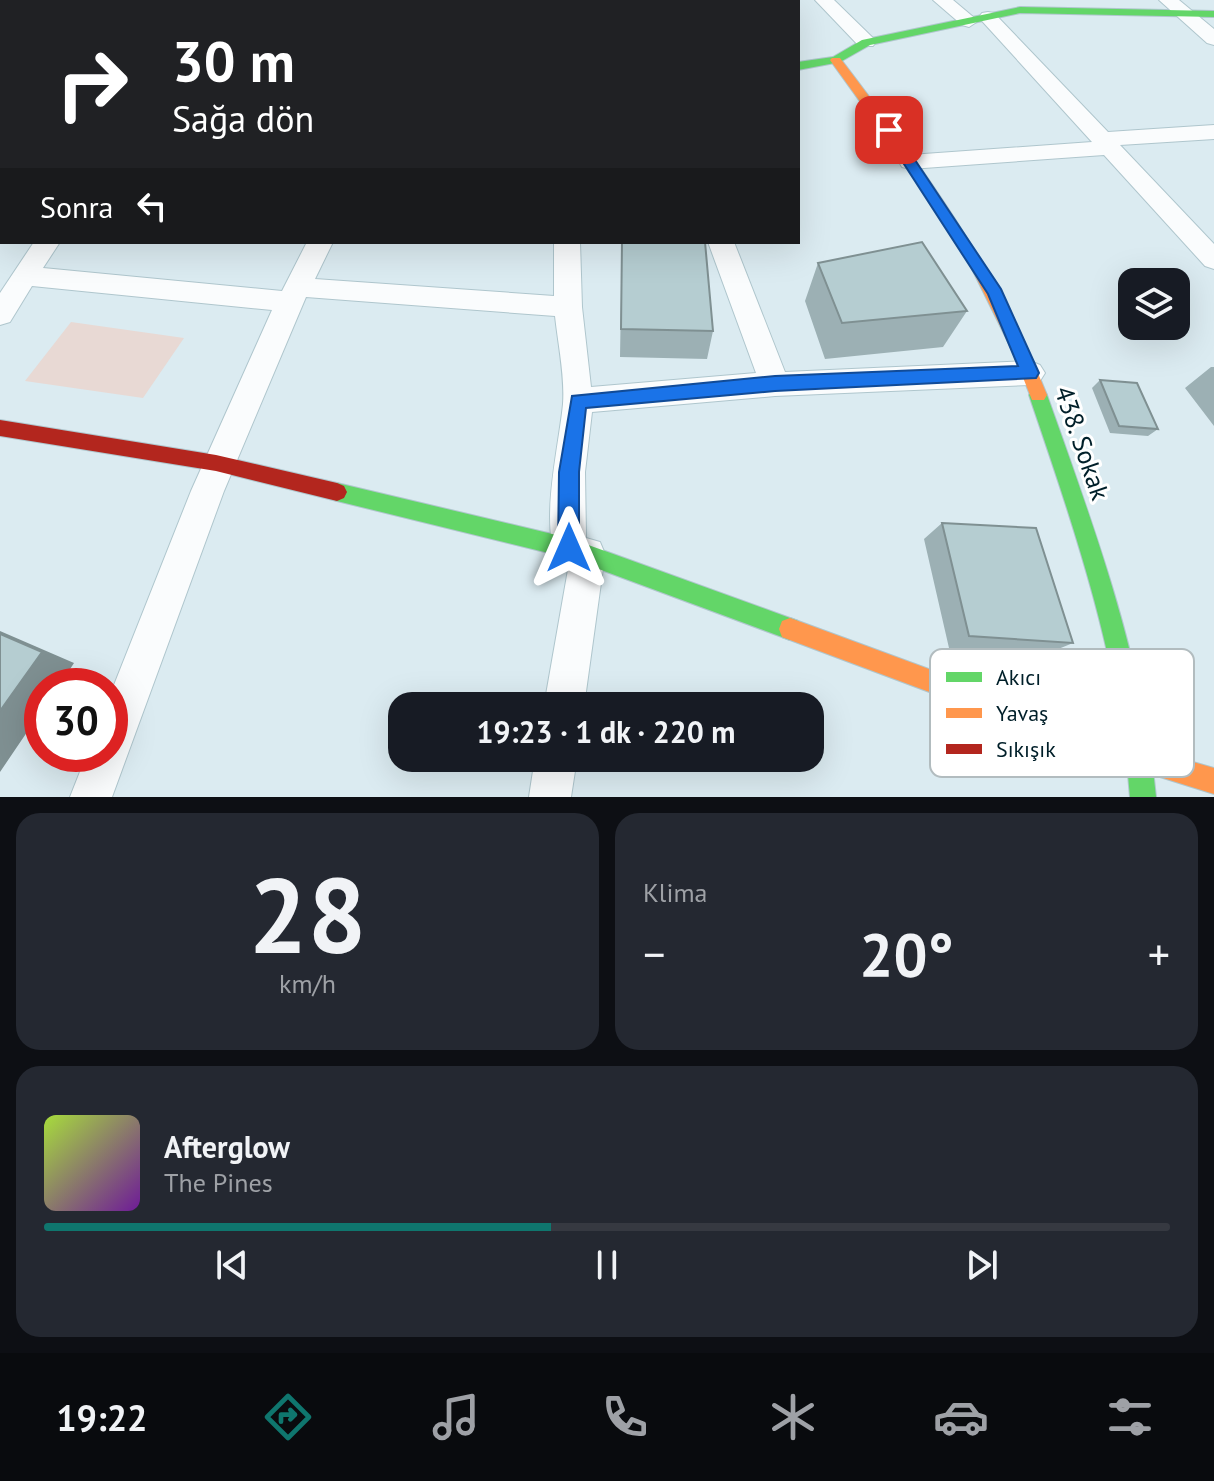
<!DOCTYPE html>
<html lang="tr">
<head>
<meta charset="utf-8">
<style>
  :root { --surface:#171b24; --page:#242831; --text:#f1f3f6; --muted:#9ea1a6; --line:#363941; --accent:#0f766e }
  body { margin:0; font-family:"PT Sans",sans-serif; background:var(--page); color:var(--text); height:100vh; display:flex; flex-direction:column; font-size:30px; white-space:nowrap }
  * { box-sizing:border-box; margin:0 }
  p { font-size:26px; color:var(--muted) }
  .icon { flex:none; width:44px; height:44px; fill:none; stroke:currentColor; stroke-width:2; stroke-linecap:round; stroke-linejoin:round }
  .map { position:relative; height:797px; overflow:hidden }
  .drawer { display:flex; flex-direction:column; gap:16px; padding:16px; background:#0d0f14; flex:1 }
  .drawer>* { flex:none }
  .banner { position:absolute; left:0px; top:0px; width:800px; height:244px; box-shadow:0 8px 32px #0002; background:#202124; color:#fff; overflow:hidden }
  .fabs { position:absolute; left:1118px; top:268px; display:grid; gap:16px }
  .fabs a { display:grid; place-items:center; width:72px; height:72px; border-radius:16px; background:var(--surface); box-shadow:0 8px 32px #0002; font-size:40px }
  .speed { position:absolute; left:24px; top:668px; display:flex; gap:16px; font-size:40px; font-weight:700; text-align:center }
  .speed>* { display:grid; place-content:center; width:104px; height:104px; border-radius:50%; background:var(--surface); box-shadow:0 8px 32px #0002; line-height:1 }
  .speed .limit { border:12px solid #d22; background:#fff; color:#111 }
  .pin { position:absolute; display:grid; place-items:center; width:68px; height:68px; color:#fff; margin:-34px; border-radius:16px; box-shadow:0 4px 12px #0006 }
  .me { position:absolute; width:88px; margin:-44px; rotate:0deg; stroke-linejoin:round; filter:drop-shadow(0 0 6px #0008) }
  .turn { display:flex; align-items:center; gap:28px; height:168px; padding:0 40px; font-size:36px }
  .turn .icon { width:104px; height:104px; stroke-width:2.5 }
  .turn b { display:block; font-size:56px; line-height:68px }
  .then { display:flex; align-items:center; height:76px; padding:0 40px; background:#0003; gap:16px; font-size:30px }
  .big { font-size:60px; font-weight:700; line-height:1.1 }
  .drawer .tile { flex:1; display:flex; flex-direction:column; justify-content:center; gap:12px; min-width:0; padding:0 28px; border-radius:24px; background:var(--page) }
  .drawer .dial { align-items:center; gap:0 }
  .dial b { font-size:104px; line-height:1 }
  .song { display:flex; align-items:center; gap:24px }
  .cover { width:96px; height:96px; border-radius:12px; background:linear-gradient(135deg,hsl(80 70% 55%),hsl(280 70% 35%)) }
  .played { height:8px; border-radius:4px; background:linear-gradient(90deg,var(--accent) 45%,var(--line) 45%) }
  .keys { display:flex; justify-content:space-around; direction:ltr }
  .heat { display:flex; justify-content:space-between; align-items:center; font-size:44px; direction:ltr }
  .drawer .tiles { flex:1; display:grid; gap:16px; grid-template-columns:1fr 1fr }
  .tile:last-child { grid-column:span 2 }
  .trip { position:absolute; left:388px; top:692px; width:436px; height:80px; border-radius:24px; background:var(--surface); box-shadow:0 8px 32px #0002; font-weight:700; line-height:80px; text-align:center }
  .tab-bar { display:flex; height:128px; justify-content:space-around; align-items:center; background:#090b0e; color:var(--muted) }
  .tab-bar .icon { width:56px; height:56px }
  .tab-bar .current { color:var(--accent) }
  .tab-bar b { font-size:36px; color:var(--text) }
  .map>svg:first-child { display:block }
  .green { fill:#e8d9d4 }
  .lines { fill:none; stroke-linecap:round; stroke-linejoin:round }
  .street-casing { stroke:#afc6cd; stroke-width:2 }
  .fast-casing { stroke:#afc6cd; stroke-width:2 }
  .slow-casing { stroke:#afc6cd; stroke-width:2 }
  .jam-casing { stroke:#afc6cd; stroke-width:2 }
  .street { fill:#fafcfd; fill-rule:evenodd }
  .fast { fill:#63d668; fill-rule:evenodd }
  .slow { fill:#ff974d; fill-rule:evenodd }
  .jam { fill:#b3261e; fill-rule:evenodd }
  .wall { fill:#9cb0b4 }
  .shaded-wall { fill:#7f9092 }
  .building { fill:#b5cdd1; stroke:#7f9092; stroke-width:2 }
  .route { fill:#1a73e8; stroke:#114b97; stroke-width:2 }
  .labels { text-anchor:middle; stroke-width:6; stroke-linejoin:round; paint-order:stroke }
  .street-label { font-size:26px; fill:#001f29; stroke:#fff }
  .key { fill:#fff; stroke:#b2bcbf; stroke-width:2 }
  .key-label { font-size:22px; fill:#001f29 }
</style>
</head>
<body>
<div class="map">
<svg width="1214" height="797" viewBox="0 0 1214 797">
  <rect width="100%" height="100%" fill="#dbebf1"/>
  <!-- green -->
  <path class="green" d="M 71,322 L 184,338 L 143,398 L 25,381 Z"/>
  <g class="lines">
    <!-- street casing -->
    <g class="street-casing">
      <path id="street" d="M 383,0 L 406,0 L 382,2 Z
        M 443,0 L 462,0 L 463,2 L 445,2 Z
        M 572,0 L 591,0 L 592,2 L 574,2 Z
        M 621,0 L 653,0 L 620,2 Z
        M 815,0 L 834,0 L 873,38 L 876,42 L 873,46 L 859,46 Z
        M 933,0 L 953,0 L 978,21 L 969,27 L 962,25 Z
        M 1159,0 L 1179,0 L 1214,29 L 1214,45 L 1207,43 Z
        M 988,12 L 994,13 L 1108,132 L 1214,125 L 1214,139 L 1120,145 L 1214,244 L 1214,269 L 1205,266 L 1104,155 L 910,169 L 902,167 L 899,162 L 902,157 L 910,155 L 1092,142 L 982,21 L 979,17 L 982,13 Z
        M 2,38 L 2,50 L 0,51 L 0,39 Z
        M 34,242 L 60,242 L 43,268 L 282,291 L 307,242 L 333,242 L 315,279 L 554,296 L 554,242 L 580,242 L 582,307 L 591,387 L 756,373 L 708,242 L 734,242 L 785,372 L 1030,361 L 1040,365 L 1045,373 L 1040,381 L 1030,385 L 775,396 L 592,412 L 585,472 L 586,538 L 600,542 L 605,554 L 584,706 L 544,706 L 569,564 L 557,560 C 540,521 559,446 563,404 C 565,376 558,344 555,316 L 306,297 L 224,491 L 112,797 L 70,797 L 87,754 L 110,754 L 110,695 L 191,491 L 272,310 L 32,286 L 10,322 L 0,325 L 0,293 Z
        M 535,758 L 577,758 L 571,797 L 529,797 Z"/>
    </g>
    <!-- fast casing -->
    <g class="fast-casing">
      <path id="fast" d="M 1020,7 L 1214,11 L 1214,17 L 1020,13 L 870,45 L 840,62 L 798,70 L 798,62 L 833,57 L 862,40 Z
        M 1038,388 L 1044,390 L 1047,395 C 1094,527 1142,656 1156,797 L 1130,797 C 1119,657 1074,527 1029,395 L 1032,390 Z
        M 337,483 L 569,538 L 790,618 L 798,621 L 801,629 L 798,637 L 790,640 L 569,558 L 337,501 L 330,498 L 327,492 L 330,486 Z"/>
    </g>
    <!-- slow casing -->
    <g class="slow-casing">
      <path id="slow" d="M 832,58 L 840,58 C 921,164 997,270 1047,395 L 1044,400 L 1032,400 L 1012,350 L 969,263 L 918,182 L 830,60 Z
        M 0,142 L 2,142 L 2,150 L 0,150 Z
        M 790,618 L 1141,747 L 1214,768 L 1214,794 L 1141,771 L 782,637 L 779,629 L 782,621 Z"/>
    </g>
    <!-- jam casing -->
    <g class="jam-casing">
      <path id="jam" d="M 0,420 L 216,455 L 337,483 L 344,486 L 347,492 L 344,498 L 337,501 L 216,471 L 0,436 Z"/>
    </g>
    <!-- street -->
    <use href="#street" class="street"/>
    <!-- fast -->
    <use href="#fast" class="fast"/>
    <!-- slow -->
    <use href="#slow" class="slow"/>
    <!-- jam -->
    <use href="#jam" class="jam"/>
  </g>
  <!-- wall -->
  <path class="wall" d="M 622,242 L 713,331 L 707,359 L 620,357 Z
    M 818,263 L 967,311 L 943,347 L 825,359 L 805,301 Z
    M 1211,367 L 1214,367 L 1214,426 L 1185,388 Z
    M 1100,380 L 1158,429 L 1148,436 L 1110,433 L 1092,388 Z
    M 942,523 L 1073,643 L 1046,654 L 949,648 L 924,539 Z"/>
  <!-- shaded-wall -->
  <path class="shaded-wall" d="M 0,631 L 74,663 L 59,686 L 42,686 L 42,710 L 0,772 Z"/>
  <!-- building -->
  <path class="building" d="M 622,242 L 705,242 L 713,331 L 621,329 Z
    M 922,242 L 967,311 L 842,323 L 818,263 Z
    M 1100,380 L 1137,383 L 1158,429 L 1119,426 Z
    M 942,523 L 1036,528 L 1073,643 L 969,636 Z
    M 0,634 L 42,652 L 0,711 Z"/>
  <!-- route -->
  <path class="route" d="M 884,127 L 893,127 L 1001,289 L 1039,373 L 1036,378 L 775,391 L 586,408 L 579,472 L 579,548 L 576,555 L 569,558 L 561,555 L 558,548 L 559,472 L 572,396 L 775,376 L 1018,366 L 988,294 L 882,130 Z"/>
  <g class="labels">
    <!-- street labels -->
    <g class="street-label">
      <text transform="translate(1082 443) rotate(71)" y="9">438. Sokak</text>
    </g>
  </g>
  <!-- legend -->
  <rect x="930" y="649" width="264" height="128" rx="12" class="key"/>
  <rect x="946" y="672" width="36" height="10" fill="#63d668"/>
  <rect x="946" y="708" width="36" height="10" fill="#ff974d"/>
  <rect x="946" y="744" width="36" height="10" fill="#b3261e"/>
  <g class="key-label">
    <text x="996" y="685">Akıcı</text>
    <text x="996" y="721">Yavaş</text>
    <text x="996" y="757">Sıkışık</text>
  </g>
</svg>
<div class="fabs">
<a><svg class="icon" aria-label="layers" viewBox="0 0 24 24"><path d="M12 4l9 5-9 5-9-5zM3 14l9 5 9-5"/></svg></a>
</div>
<div class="speed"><div class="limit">30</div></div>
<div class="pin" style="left:889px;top:130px;background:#d93025"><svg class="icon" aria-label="arrive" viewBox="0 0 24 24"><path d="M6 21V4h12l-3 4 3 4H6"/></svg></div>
<svg class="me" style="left:569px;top:548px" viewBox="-20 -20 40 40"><path d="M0-17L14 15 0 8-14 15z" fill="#1a73e8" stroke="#fff" stroke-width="4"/></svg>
<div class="trip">19:23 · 1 dk · 220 m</div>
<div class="banner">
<div class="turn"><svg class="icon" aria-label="right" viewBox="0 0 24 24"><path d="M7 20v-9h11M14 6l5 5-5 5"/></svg><div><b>30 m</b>Sağa dön</div></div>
<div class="then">Sonra<svg class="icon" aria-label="left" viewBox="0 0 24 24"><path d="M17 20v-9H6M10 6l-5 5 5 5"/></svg></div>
</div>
</div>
<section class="drawer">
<div class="tiles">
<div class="tile dial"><b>28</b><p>km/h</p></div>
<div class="tile"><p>Klima</p>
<div class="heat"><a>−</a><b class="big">20°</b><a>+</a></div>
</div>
<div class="tile">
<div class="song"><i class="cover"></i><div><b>Afterglow</b><p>The Pines</p></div></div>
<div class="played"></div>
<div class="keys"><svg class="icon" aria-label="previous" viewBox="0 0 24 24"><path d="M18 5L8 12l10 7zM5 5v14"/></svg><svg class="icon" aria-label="pause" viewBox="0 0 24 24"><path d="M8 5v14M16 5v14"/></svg><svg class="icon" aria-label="next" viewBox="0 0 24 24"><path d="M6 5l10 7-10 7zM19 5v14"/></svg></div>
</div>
</div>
</section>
<nav class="tab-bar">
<b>19:22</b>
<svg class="icon current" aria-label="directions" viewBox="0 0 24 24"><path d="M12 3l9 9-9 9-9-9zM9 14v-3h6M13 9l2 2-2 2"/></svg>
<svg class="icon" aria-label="music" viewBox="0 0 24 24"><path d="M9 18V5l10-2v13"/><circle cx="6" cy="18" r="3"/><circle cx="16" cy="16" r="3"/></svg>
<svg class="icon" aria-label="phone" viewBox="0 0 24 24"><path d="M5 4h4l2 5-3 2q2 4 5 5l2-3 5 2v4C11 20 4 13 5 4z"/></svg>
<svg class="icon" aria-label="climate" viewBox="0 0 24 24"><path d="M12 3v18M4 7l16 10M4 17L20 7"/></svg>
<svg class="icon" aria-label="car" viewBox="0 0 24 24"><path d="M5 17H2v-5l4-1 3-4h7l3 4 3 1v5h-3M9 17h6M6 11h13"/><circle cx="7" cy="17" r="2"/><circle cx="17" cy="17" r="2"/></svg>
<svg class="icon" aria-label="filters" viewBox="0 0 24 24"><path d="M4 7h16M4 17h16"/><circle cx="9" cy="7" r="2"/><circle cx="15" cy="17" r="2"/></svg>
</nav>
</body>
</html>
